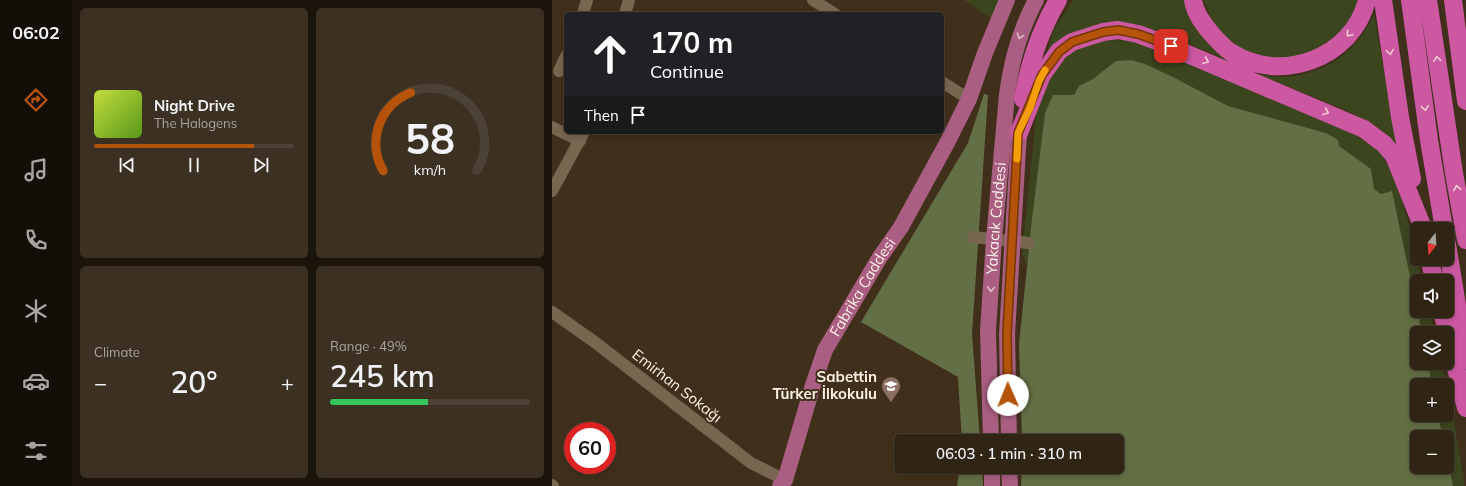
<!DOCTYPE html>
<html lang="en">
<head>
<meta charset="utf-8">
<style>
  :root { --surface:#302414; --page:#3c3022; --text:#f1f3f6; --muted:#a8a4a0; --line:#4b4134; --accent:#b45309 }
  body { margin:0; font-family:Mulish,sans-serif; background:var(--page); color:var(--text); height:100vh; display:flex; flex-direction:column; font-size:15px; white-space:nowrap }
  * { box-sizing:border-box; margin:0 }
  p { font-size:13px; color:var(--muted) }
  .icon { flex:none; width:22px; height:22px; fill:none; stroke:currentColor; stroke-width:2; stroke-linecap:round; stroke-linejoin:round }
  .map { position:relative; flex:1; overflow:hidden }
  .side { display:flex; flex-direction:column; gap:8px; padding:8px; background:#1a140b; width:480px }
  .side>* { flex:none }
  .guide { position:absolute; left:12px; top:12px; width:380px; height:122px; border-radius:6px; box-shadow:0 2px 6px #0003,0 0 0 1px var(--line); background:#202124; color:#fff; overflow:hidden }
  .needle { width:26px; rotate:197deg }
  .fabs { position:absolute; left:858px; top:222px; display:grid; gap:8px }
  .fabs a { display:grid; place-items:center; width:44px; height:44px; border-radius:6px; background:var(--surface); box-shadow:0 2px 6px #0003,0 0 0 1px var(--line); font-size:20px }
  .speed { position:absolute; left:12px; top:422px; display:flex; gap:8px; font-size:20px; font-weight:700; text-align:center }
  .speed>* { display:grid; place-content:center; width:52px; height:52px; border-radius:50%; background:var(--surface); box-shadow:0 2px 6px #0003,0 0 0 1px var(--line); line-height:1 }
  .speed .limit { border:6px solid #d22; background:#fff; color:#111 }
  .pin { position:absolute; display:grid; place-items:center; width:34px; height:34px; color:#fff; margin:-17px; border-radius:8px; box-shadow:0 2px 6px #0006 }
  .me { position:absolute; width:44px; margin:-22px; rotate:359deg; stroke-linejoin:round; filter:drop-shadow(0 0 3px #0008) }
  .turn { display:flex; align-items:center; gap:14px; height:84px; padding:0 20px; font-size:18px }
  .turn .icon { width:52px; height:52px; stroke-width:2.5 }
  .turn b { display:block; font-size:28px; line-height:34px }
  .then { display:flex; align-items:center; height:38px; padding:0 20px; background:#0003; gap:8px; font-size:15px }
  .big { font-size:30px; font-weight:600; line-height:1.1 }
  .side .card { flex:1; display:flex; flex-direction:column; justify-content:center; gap:6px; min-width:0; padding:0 14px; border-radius:6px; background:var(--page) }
  .side .dial { align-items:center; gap:0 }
  .dial svg { height:104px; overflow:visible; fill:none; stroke:var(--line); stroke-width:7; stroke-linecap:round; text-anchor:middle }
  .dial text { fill:var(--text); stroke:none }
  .song { display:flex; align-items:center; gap:12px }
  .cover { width:48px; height:48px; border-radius:6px; background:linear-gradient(135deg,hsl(70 70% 55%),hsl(90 70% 35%)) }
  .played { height:4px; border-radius:2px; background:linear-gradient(90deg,var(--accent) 80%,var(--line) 80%) }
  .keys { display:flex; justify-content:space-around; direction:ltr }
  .heat { display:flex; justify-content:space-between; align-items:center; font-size:22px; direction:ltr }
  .charge { height:6px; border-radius:3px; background:linear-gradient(90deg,#34c759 49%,var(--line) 0) }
  .side .tiles { flex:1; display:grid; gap:8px; grid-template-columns:repeat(2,1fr) }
  .trip { position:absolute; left:342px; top:434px; width:230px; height:40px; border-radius:6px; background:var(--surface); box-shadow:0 2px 6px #0003,0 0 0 1px var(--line); font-weight:600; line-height:40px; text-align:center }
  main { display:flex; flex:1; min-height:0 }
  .tabs { display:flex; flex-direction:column; width:72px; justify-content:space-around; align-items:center; background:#130e08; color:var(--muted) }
  .tabs .icon { width:28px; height:28px }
  .tabs .active { color:var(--accent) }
  .tabs b { font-size:18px; color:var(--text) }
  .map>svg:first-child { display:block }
  .green { fill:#3b461e }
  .forest { fill:#636f44 }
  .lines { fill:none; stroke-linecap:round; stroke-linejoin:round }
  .minor { stroke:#786650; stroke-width:12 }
  .major { stroke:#aa5e81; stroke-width:16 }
  .highway { stroke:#cc58a2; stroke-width:18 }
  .oneway { stroke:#f0ccd4 }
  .oneway2 { stroke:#dfbec2 }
  .route-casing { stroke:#753606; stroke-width:10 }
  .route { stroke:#b45309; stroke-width:7 }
  .slow { stroke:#f59e0b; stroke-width:7 }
  .labels { text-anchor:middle; stroke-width:4; stroke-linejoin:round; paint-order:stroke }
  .street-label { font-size:15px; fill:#fcf2e5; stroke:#40301b }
  .poi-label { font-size:15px; font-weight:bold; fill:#fcf2e5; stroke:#40301b; text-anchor:end }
</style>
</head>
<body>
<main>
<nav class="tabs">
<b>06:02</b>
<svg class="icon active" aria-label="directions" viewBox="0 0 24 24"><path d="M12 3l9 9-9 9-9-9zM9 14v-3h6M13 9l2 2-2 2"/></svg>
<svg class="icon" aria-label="music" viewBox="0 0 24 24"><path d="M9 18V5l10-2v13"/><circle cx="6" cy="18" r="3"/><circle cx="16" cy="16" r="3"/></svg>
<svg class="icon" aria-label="phone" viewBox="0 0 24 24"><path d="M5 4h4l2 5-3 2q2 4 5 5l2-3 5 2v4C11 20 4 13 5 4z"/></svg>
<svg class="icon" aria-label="climate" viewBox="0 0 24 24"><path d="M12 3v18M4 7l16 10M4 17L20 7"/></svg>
<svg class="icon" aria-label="car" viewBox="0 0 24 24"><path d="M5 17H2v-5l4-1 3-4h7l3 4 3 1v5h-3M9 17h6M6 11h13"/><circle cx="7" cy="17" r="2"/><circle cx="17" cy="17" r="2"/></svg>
<svg class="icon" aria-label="filters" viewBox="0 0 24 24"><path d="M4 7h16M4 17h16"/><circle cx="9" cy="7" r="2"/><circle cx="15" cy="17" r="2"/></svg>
</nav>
<section class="side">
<div class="tiles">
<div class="card">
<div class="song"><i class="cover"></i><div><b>Night Drive</b><p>The Halogens</p></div></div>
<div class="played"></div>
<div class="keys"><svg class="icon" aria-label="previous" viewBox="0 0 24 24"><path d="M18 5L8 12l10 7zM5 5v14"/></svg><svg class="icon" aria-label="pause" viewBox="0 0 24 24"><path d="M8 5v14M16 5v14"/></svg><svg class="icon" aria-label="next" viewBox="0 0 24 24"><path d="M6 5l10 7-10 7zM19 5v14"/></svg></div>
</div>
<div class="card dial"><svg viewBox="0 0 100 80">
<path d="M14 69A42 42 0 1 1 86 69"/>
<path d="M14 69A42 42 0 0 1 35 9" stroke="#b45309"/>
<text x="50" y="56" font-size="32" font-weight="700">58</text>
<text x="50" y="72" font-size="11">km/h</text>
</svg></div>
<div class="card"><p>Climate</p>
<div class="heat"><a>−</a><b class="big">20°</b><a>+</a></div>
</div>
<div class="card"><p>Range · 49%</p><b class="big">245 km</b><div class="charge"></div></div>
</div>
</section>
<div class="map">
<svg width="914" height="486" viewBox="0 0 914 486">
  <rect width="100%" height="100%" fill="#40301b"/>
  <!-- green -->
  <path class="green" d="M 412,0 L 449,0 L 439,18 Z
    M 521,0 L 635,0 L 678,61 L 618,36 L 577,24 L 493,57 L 502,30 Z
    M 652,0 L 807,0 L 795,26 L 764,52 L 734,60 L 696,54 L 672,35 L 660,22 Z
    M 822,15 L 846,149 L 826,127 L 796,111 L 706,74 C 714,75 721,76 728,77 C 757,77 784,65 803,44 C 811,36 816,25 822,15 Z
    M 581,40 L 778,120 L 827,150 L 845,183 L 854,214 L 870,281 L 865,281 L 865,311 L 877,311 L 882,333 L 870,333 L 840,191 L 829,194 L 822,189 L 819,169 L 787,146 L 774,133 L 676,106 L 621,77 L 593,64 L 541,79 L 527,86 L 522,95 L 493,113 L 475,266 L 470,253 L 486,97 L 509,60 L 541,41 Z
    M 876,363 L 889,363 L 895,385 L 880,385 Z
    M 895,387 L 898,398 L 913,486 L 901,486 L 895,457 L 895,437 L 891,437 L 886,415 L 895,415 Z"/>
  <!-- forest -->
  <path class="forest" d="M 579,60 L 593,64 L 621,77 L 676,106 L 774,133 L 786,140 L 787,146 L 819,169 L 822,189 L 829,194 L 840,191 L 870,333 L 865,333 L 865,363 L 876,363 L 880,385 L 865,385 L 865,415 L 886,415 L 891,437 L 865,437 L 865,467 L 895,467 L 895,457 L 901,486 L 469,486 L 470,467 L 565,467 L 565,441 L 470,441 L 467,344 L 480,219 L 493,113 L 501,95 L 522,95 L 527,86 L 541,79 L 564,61 Z
    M 432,94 L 436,95 L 420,334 L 428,441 L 410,441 L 406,377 L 309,322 L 416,143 Z
    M 408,467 L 430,467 L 431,486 L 405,486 Z"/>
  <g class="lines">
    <!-- minor -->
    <path class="minor" d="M 261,0 L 283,14
      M 31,14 L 35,0
      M 73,14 L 77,0
      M 7,71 L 14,56
      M 390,82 L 417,99
      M 0,127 L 28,141
      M 0,191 L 32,132
      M 421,237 L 477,243
      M 0,312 L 44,343 L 199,463 L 233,480
      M 0,485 L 1,486"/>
    <!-- major -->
    <g class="major">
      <path id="s1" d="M 439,441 L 436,331 L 442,239 L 455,95 C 459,61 468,30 484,0"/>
      <path d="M 457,441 L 455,334 L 467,133"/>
      <path d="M 440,467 L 440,486"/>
      <path d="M 457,467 L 458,486"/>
      <path id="s2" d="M 228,486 L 233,480 L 261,385 L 273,350 L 328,257 L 349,227 L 395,143 L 417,99 L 433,53 L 455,0"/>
    </g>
    <!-- highway -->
    <path class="highway" d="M 641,0 C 643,13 650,22 658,32 C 664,39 672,48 680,53 C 729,84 801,58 815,0
      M 831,0 L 848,117 L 860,179
      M 858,0 L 877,140 L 892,229
      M 876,0 L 902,173 L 914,240
      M 901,0 L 914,101
      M 471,99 C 477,64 488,31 506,0
      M 467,133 L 490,75 L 507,51 L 520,42 L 551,32 L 566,30 L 586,34 L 605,41 L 812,129 L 832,144 L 842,156 L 869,223
      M 895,244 L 914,360
      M 877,259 L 883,281
      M 890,311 L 914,408"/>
  </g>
  <!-- one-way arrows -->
  <defs><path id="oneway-chevron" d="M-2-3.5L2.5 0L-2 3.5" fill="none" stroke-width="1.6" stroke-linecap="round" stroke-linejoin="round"/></defs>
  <g class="oneway">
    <use href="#oneway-chevron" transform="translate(797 34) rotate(130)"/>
    <use href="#oneway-chevron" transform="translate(838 52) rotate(82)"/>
    <use href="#oneway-chevron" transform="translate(885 59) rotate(-98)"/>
    <use href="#oneway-chevron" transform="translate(654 61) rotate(23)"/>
    <use href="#oneway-chevron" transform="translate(873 108) rotate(82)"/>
    <use href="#oneway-chevron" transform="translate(774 112) rotate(23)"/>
    <use href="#oneway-chevron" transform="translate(905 188) rotate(-100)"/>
  </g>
  <g class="oneway2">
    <use href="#oneway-chevron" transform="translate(468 36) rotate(110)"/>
    <use href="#oneway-chevron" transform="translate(439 289) rotate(94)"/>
  </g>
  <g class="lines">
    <!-- route casing -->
    <g class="route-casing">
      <path id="route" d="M 456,395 L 455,334 L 466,133 L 490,75 L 507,52 L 520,42 L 551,32 L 566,30 L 586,34 L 619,46"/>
    </g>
    <!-- route -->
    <use href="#route" class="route"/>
    <!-- slow -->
    <path class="slow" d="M 465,159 L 466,133 L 478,108 L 487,81 L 493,70"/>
  </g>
  <!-- icons -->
  <defs>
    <g id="school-pin" transform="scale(1)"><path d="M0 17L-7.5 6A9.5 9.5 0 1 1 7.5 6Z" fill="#8d6e63" stroke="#40301b"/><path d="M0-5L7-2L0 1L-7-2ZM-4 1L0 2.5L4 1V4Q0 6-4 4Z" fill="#fff"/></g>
  </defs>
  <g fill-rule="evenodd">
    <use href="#school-pin" x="339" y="386"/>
  </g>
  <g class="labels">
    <!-- street labels -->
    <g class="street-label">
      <text dy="5" stroke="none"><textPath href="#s1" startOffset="223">Yakacık Caddesi</textPath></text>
      <text dy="5" stroke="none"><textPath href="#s2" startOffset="217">Fabrika Caddesi</textPath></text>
      <text transform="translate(125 386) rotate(38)" y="5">Emirhan Sokağı</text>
    </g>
    <!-- poi labels -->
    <g class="poi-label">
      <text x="325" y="382">Sabettin<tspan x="325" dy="17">Türker İlkokulu</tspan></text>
    </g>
  </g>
</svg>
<div class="fabs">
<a><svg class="needle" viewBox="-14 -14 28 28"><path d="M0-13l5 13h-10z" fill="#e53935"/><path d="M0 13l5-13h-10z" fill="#a8a4a0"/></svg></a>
<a><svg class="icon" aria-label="sound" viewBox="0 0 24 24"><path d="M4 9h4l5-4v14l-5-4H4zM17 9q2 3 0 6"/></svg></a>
<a><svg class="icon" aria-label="layers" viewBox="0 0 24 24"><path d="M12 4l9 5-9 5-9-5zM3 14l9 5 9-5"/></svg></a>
<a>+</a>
<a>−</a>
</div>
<div class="speed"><div class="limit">60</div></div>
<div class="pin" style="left:619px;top:46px;background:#d93025"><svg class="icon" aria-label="arrive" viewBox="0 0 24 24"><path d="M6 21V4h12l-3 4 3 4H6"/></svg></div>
<svg class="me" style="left:456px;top:395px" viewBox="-20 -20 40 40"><circle r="19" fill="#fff"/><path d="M0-13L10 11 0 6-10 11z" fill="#b45309"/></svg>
<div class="trip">06:03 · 1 min · 310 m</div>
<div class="guide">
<div class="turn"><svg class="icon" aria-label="ahead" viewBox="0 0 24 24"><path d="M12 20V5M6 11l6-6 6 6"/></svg><div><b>170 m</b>Continue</div></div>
<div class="then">Then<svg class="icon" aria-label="arrive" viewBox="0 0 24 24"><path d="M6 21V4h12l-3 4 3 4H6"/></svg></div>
</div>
</div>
</main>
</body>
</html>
